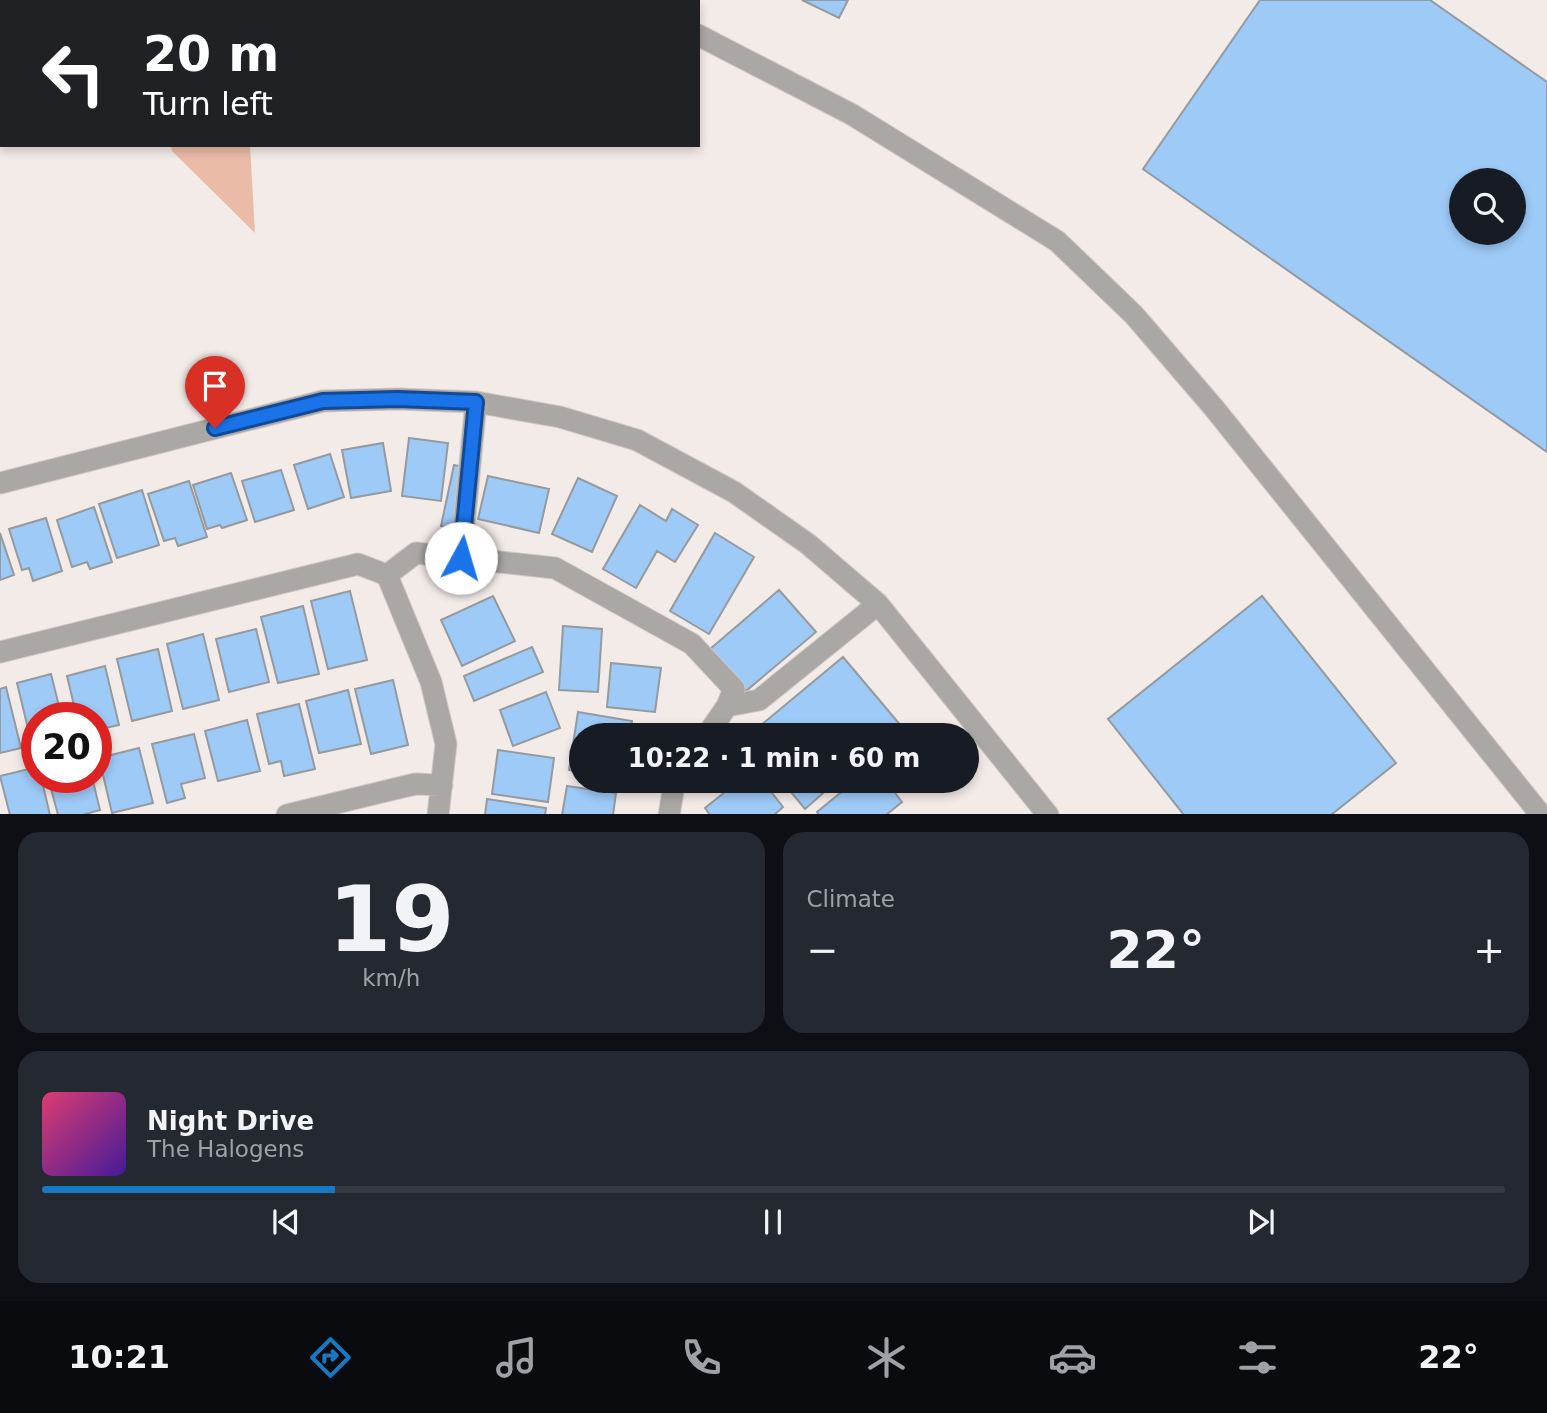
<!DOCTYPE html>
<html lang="en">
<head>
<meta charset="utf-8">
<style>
  :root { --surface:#171b24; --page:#242831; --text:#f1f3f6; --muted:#9ea1a6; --line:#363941; --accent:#1679c4 }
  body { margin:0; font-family:"DejaVu Sans",sans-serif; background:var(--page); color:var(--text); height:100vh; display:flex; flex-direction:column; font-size:26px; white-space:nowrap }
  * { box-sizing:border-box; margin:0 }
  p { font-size:23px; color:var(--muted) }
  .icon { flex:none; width:38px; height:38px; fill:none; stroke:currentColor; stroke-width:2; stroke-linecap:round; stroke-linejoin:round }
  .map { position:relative; height:814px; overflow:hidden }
  .panel { display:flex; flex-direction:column; gap:18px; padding:18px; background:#0d0f14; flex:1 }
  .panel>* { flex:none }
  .banner { position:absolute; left:0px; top:0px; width:700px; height:147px; box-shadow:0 4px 10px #0003; background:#202124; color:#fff; overflow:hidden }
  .fabs { position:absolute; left:1449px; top:168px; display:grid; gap:14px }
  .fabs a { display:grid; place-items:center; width:77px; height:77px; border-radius:50%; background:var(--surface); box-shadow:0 4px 10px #0003; font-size:35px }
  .speed { position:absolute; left:21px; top:702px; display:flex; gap:14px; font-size:35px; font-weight:700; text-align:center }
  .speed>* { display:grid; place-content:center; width:91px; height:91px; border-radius:50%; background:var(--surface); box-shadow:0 4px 10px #0003; line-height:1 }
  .speed .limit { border:10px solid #d22; background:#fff; color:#111 }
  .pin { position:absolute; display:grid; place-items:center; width:60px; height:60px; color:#fff; margin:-72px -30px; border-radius:50% 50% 50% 0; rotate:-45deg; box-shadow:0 0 7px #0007 }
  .pin .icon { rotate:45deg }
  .me { position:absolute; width:77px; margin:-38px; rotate:6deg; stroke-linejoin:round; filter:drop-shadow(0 0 5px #0008) }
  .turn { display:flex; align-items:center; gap:24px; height:147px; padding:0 28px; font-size:32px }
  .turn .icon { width:91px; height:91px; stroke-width:2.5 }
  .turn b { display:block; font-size:49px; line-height:60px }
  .big { font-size:52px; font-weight:700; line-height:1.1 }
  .panel .card { flex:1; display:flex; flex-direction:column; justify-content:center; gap:10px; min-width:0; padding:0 24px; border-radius:21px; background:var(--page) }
  .panel .dial { align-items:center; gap:0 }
  .dial b { font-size:91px; line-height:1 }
  .song { display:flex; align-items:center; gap:21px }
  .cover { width:84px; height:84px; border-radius:10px; background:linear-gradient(135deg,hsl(340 70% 55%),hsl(260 70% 35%)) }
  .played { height:7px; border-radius:4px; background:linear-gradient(90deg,var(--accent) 20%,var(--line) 20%) }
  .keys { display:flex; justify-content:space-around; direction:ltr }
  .heat { display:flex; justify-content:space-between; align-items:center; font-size:38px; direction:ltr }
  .panel .tiles { flex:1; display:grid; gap:18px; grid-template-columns:1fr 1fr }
  .card:last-child { grid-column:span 2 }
  .trip { position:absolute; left:569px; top:723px; width:410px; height:70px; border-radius:35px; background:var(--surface); box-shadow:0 4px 10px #0003; font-weight:700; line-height:70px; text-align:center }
  .tabs { display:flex; height:112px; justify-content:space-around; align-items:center; background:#090b0e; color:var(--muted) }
  .tabs .icon { width:49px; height:49px }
  .tabs .selected { color:var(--accent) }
  .tabs b { font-size:32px; color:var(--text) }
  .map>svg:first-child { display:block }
  .green { fill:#eabca8 }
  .building { fill:#9dcaf7; stroke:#959a9f; stroke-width:2; fill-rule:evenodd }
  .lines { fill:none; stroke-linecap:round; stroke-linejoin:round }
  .minor-casing { stroke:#cfc8c6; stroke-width:23 }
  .minor { stroke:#aaa7a5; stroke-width:21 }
  .route-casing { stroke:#114b97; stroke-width:18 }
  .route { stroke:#1a73e8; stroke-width:12 }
</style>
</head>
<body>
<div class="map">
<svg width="1547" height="815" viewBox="0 0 1547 815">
  <rect width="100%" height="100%" fill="#f3ebe8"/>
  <!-- green -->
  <path class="green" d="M 171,145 L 250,145 L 255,233 L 172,151 Z"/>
  <!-- building -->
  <path class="building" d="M 802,0 L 848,0 L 839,18 Z
    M 1260,0 L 1430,0 L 1547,82 L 1547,452 L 1143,169 ZM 1461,180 L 1514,180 L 1514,233 L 1461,233 Z
    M 409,438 L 448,443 L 441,501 L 402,496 Z
    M 383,443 L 391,491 L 351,498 L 342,450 Z
    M 330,454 L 344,497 L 308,509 L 294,465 Z
    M 454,465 L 478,470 L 465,530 L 441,526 Z
    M 281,470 L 294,510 L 255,522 L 242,481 Z
    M 231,473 L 247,520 L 222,528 L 220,525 L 207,529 L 193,485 Z
    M 488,476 L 549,489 L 539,533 L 478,519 Z
    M 578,478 L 617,496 L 592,552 L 552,534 Z
    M 189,481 L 207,537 L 178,546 L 175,538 L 164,541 L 148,494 Z
    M 142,490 L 159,545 L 117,558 L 99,504 Z
    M 640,505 L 666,521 L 672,509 L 698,525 L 675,562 L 657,551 L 636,588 L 603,569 Z
    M 94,507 L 112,562 L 90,569 L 87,562 L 72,567 L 57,520 Z
    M 46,518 L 62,571 L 33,581 L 29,568 L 22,570 L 9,529 Z
    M 0,533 L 14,575 L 0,580 Z
    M 715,533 L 754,557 L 709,634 L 670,611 Z
    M 779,590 L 816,632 L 746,691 L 710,649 Z
    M 350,591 L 367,660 L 328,669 L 311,601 Z
    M 493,596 L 515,641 L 462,666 L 441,620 Z
    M 1262,596 L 1396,763 L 1331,815 L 1184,815 L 1108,719 Z
    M 303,606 L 319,674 L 278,683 L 261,617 Z
    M 563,626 L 602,629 L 598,692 L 559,690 Z
    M 256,629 L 269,682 L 229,692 L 216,639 Z
    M 203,634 L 219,700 L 183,709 L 167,644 Z
    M 532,647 L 543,672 L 474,701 L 464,676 Z
    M 158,649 L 172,711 L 132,721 L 117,659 Z
    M 843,657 L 902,727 L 893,735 L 749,735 Z
    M 611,663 L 661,668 L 655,712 L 607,707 Z
    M 105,666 L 119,725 L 96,730 L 96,718 L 77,718 L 67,676 Z
    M 51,674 L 62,718 L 37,718 L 37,744 L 32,745 L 17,683 Z
    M 393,680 L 408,745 L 371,754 L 355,689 Z
    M 6,687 L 21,748 L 0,753 L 0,689 Z
    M 348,690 L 361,744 L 319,753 L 306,701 Z
    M 546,692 L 560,728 L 513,746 L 500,710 Z
    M 299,704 L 315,769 L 284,776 L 281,761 L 269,764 L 257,714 Z
    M 578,712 L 632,721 L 630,735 L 581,735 L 581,772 L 569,770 Z
    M 247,720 L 260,771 L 218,781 L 205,731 Z
    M 194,734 L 205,778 L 181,784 L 185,798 L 167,803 L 152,744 Z
    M 139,748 L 153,803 L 112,813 L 99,758 Z
    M 498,750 L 554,758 L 548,802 L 492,794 Z
    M 37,767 L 37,777 L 41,777 L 50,815 L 10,815 L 0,776 Z
    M 48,777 L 92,777 L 100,810 L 82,815 L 58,815 Z
    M 740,780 L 762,780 L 783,807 L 774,815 L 710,815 L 705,808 Z
    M 781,780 L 838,780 L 805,809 Z
    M 856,780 L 885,780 L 902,802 L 886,815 L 819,815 L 817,812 Z
    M 567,786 L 616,793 L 613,815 L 562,815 Z
    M 487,799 L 546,808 L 545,815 L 485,815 Z"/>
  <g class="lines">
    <!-- minor casing -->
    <g class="minor-casing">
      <path id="minor" d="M 630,0 L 633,2
        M 698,35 L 851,114 L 1057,241 L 1134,315 L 1214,408 L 1537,810
        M 0,483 L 323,401 L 398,399 L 476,402 L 560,417 L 637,440 L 734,492 L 808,544 L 878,604 L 1048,815
        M 461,557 L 476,402
        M 387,575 L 416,553 L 555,568 L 692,644 L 734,689 L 727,706 L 707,735
        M 0,652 L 358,564 L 387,575 L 431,682 L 446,744 L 438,815
        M 727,706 L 759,700 L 878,604
        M 287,815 L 415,784 L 442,785
        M 669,815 L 675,780"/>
    </g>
    <!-- minor -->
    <use href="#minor" class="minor"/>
  </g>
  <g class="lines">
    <!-- route casing -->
    <g class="route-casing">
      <path id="route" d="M 215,428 L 323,401 L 398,399 L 476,402 L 461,558"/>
    </g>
    <!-- route -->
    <use href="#route" class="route"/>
  </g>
</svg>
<div class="fabs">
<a><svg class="icon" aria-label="search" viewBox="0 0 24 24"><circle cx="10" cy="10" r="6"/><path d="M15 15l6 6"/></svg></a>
</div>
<div class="speed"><div class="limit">20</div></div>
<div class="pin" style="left:215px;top:428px;background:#d93025"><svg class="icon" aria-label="arrive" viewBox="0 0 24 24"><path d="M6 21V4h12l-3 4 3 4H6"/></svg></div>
<svg class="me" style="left:461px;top:558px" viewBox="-20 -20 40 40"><circle r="19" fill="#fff"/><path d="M0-13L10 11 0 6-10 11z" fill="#1a73e8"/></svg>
<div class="trip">10:22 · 1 min · 60 m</div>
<div class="banner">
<div class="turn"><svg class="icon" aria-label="left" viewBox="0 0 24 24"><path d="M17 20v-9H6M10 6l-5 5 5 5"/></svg><div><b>20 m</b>Turn left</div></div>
</div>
</div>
<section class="panel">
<div class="tiles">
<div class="card dial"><b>19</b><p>km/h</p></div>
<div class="card"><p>Climate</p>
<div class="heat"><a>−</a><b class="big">22°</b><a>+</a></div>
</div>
<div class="card">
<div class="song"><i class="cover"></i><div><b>Night Drive</b><p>The Halogens</p></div></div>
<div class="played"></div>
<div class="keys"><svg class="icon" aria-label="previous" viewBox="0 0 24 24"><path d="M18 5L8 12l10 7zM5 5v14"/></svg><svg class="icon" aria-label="pause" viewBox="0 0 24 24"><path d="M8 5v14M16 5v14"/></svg><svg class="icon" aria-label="next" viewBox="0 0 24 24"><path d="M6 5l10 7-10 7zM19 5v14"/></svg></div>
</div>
</div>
</section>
<nav class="tabs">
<b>10:21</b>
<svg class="icon selected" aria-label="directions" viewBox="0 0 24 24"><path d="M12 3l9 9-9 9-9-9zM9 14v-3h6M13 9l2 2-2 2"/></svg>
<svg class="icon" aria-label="music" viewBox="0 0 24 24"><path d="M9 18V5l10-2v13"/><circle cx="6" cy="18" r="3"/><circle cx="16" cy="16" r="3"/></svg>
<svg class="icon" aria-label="phone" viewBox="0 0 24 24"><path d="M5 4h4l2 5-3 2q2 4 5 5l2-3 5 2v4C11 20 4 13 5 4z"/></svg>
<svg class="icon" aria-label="climate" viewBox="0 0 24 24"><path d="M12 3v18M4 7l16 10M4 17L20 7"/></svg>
<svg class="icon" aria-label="car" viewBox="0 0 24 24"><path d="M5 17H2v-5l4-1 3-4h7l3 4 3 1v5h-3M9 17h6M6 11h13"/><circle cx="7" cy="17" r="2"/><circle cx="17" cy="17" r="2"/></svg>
<svg class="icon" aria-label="filters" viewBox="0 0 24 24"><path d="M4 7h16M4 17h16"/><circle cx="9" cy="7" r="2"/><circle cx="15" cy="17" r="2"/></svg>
<b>22°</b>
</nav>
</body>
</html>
